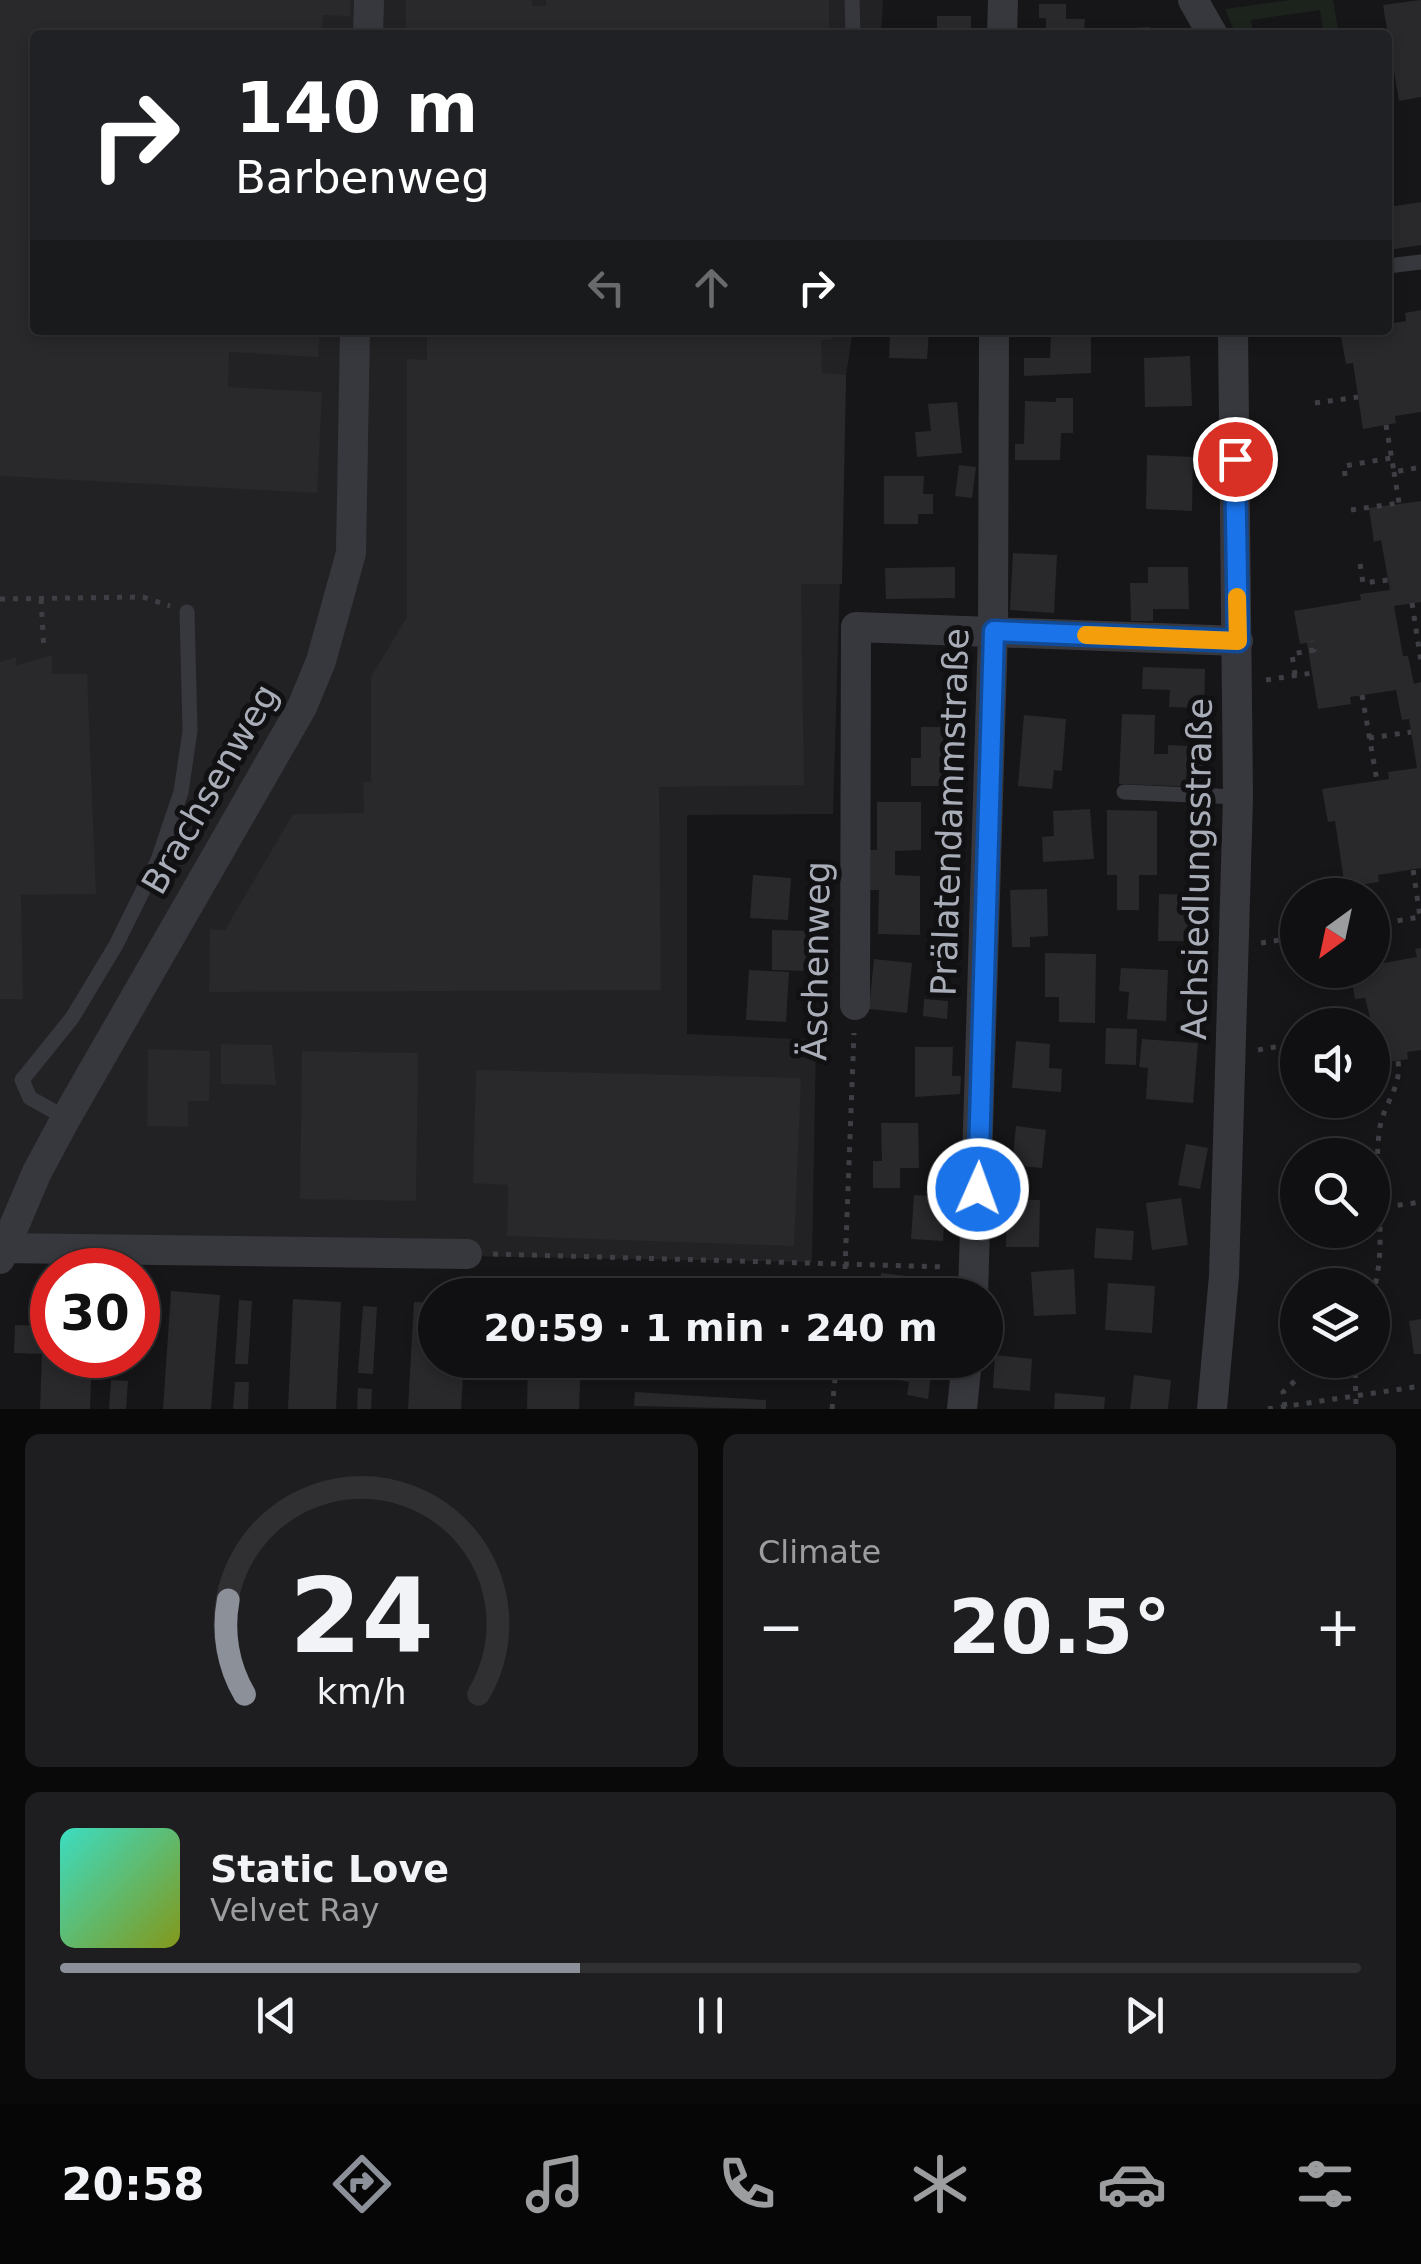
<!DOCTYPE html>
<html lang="en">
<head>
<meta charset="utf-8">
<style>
  :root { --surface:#101012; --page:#1e1e20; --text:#f1f3f6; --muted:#9c9d9f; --line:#303032; --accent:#8c9099 }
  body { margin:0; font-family:"DejaVu Sans",sans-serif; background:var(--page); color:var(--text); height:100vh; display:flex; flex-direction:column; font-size:38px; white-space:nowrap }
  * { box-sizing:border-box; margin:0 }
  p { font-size:32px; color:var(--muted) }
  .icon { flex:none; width:55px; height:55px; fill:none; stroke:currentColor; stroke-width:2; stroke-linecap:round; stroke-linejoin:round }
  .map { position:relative; height:1409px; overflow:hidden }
  .side { display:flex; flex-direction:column; gap:25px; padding:25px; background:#09090a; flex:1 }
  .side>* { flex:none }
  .guide { position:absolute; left:30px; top:30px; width:1362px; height:305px; border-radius:10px; box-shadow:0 5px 15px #0003,0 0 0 2px var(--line); background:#202124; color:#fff; overflow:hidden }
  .needle { width:65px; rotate:213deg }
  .tools { position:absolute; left:1280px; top:878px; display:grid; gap:20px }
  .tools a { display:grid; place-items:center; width:110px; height:110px; border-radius:50%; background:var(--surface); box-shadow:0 5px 15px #0003,0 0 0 2px var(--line); font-size:50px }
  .speed { position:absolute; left:30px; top:1248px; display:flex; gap:20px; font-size:50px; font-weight:700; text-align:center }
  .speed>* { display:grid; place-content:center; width:130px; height:130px; border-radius:50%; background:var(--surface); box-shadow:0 5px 15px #0003,0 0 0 2px var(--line); line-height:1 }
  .speed .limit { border:15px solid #d22; background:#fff; color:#111 }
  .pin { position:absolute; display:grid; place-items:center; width:85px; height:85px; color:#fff; margin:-42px; border:5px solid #fff; border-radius:50%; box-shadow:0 2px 10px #0007 }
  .me { position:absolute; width:110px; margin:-55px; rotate:2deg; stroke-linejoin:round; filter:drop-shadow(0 0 8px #0008) }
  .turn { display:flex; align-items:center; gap:35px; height:210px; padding:0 40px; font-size:45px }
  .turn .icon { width:130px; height:130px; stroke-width:2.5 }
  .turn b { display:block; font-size:70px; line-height:85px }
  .lanes { display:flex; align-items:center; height:95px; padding:0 40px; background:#0003; justify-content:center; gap:50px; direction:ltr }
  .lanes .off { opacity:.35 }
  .big { font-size:75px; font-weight:700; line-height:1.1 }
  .side .tile { flex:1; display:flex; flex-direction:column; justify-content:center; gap:15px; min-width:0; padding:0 35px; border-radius:15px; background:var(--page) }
  .side .dial { align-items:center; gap:0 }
  .dial svg { height:260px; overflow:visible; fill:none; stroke:var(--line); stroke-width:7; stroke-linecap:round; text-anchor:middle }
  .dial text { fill:var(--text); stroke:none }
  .song { display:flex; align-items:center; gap:30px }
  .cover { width:120px; height:120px; border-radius:15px; background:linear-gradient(135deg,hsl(170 70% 55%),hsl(70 70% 35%)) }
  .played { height:10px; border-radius:5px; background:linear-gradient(90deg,var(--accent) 40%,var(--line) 40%) }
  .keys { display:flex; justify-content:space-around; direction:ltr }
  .heat { display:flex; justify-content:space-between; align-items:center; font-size:55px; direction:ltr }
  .side .tiles { flex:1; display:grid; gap:25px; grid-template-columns:1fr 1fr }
  .tile:last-child { grid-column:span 2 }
  .trip { position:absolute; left:418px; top:1278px; width:585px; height:100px; border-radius:50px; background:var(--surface); box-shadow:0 5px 15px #0003,0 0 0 2px var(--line); font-weight:700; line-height:100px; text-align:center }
  .menu { display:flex; height:160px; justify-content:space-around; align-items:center; background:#060607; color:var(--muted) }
  .menu .icon { width:70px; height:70px }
  .menu .current { color:var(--accent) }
  .menu b { font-size:45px; color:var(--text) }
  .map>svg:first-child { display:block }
  .built { fill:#222225 }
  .green { fill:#1c231d }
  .building { fill:#29292c }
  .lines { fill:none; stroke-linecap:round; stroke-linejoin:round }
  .path { stroke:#3d3f44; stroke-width:5; stroke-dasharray:5 8; stroke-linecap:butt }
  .service { stroke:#37383d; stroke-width:15 }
  .minor { stroke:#37383d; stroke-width:30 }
  .route-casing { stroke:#114b97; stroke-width:25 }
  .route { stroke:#1a73e8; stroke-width:18 }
  .slow { stroke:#f59e0b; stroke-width:18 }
  .labels { text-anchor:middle; stroke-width:10; stroke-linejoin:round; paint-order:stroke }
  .street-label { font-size:35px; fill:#a8adb8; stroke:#111113 }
</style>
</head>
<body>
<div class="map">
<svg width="1421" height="1409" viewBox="0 0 1421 1409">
  <rect width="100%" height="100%" fill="#161618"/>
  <!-- built -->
  <path class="built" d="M 0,0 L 883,0 L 881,35 L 35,35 L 35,330 L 853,330 L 846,375 L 833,814 L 687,815 L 687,1034 L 816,1040 L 812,1262 L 0,1248 Z"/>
  <!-- green -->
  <path class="green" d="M 1291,0 L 1333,0 L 1339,35 L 1324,35 L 1320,10 L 1251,20 L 1253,35 L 1236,35 L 1225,9 Z"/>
  <!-- building -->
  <path class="building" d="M 0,0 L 351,0 L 350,16 L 323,15 L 322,35 L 35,35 L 35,330 L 320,330 L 318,357 L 229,352 L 228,387 L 322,392 L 317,493 L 0,476 Z
    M 406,0 L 532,0 L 532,6 L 546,6 L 546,0 L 829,0 L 829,30 L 847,31 L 847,35 L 406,35 Z
    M 1421,0 L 1421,97 L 1399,101 L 1383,5 Z
    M 1039,4 L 1066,4 L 1066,19 L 1085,19 L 1084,35 L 1046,35 L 1046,18 L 1039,18 Z
    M 937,16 L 971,16 L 971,35 L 937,35 Z
    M 1150,27 L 1150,35 L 1114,35 L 1114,29 Z
    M 1421,202 L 1421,245 L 1388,250 L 1388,207 Z
    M 1421,310 L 1421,412 L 1395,416 L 1396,423 L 1363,429 L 1353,363 L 1346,364 L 1340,331 L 1388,330 L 1388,324 L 1406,321 L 1405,313 Z
    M 427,330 L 831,330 L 832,339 L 821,340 L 822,373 L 846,375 L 842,584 L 801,584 L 804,785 L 659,787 L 661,990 L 209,992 L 210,929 L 225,930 L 293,814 L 364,813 L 363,782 L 371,782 L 371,677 L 407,617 L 407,359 L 427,360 Z
    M 890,330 L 929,330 L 927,359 L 889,358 Z
    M 1051,330 L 1091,330 L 1091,373 L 1024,376 L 1024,358 L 1050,358 Z
    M 1190,356 L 1192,406 L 1145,407 L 1144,358 Z
    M 1056,398 L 1073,398 L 1073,433 L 1061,433 L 1060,460 L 1015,460 L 1015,444 L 1024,444 L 1025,401 L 1056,402 Z
    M 957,402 L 962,453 L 917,457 L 915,432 L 931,431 L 928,404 Z
    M 1147,455 L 1193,457 L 1192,511 L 1146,509 Z
    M 959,465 L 976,467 L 972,498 L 955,496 Z
    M 884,476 L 924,476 L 923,494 L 933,494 L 933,514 L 918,514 L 918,524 L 884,524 Z
    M 1421,501 L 1421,602 L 1394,606 L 1403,656 L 1408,656 L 1414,684 L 1421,682 L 1421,868 L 1378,875 L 1379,882 L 1345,887 L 1335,821 L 1328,822 L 1322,789 L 1389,779 L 1388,772 L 1417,768 L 1409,719 L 1402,720 L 1396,690 L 1350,697 L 1351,704 L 1318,709 L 1307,643 L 1300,644 L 1294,611 L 1361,600 L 1360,594 L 1390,590 L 1381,540 L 1374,542 L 1369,508 Z
    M 1013,553 L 1057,555 L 1054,613 L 1010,610 Z
    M 955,567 L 955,598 L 886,599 L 885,568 Z
    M 1148,567 L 1188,567 L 1189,609 L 1153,609 L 1153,621 L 1131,621 L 1130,583 L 1148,583 Z
    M 52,655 L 52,674 L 87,674 L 96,894 L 21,895 L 23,999 L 0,999 L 0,662 L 17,657 L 15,666 Z
    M 1143,667 L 1205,669 L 1204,708 L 1169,707 L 1170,690 L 1142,689 Z
    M 1122,714 L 1155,715 L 1154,754 L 1168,754 L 1168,745 L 1204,747 L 1202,787 L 1119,784 Z
    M 1024,715 L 1066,719 L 1062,771 L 1054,770 L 1052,789 L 1018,786 Z
    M 921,727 L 956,727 L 956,786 L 911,786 L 911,758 L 921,758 Z
    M 877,802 L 921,802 L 921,850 L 895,851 L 895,875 L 920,876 L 920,935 L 878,934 L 879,890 L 863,890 L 863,850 L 877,850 Z
    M 1090,809 L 1094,859 L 1043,862 L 1042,837 L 1054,836 L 1053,811 Z
    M 1107,810 L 1157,811 L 1157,875 L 1139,875 L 1139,910 L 1117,910 L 1117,875 L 1107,875 Z
    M 753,875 L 791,878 L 788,920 L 750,918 Z
    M 1047,889 L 1048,936 L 1030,937 L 1030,947 L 1012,947 L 1010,890 Z
    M 1159,894 L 1194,895 L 1193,941 L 1158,941 Z
    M 772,930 L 813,931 L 812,971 L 772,970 Z
    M 1421,948 L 1421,1050 L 1407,1052 L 1408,1059 L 1376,1064 L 1372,1025 L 1365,998 L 1355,999 L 1350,970 L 1372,970 L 1372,965 L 1417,957 L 1415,949 Z
    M 1045,953 L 1096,954 L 1095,1023 L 1059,1022 L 1059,997 L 1045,997 Z
    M 874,959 L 912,963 L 907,1013 L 869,1009 Z
    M 1121,968 L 1168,970 L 1166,1021 L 1127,1019 L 1129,992 L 1119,991 Z
    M 749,970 L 789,972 L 786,1022 L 746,1020 Z
    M 924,999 L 948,1001 L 947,1019 L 923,1016 Z
    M 1106,1028 L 1137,1029 L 1136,1065 L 1105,1064 Z
    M 1142,1039 L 1198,1043 L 1193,1103 L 1146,1099 L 1148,1068 L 1139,1067 Z
    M 1016,1041 L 1050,1044 L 1049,1068 L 1062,1069 L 1061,1092 L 1012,1088 Z
    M 221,1044 L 272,1045 L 276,1085 L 221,1084 Z
    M 915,1047 L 953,1047 L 952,1076 L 961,1076 L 960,1094 L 915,1097 Z
    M 148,1049 L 210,1051 L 209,1101 L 188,1101 L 188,1127 L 147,1126 Z
    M 302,1051 L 418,1053 L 416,1201 L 300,1199 Z
    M 476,1070 L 801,1078 L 794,1246 L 507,1236 L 508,1185 L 473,1183 Z
    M 881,1123 L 918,1123 L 919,1168 L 900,1168 L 900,1188 L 873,1188 L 873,1161 L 882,1161 Z
    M 1016,1126 L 1046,1130 L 1042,1168 L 1012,1165 Z
    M 1186,1144 L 1208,1148 L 1200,1189 L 1178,1185 Z
    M 914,1195 L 946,1197 L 943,1241 L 911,1239 Z
    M 1181,1198 L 1188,1245 L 1152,1250 L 1146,1203 Z
    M 1007,1199 L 1040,1200 L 1039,1247 L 1006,1247 Z
    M 1096,1228 L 1134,1231 L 1132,1260 L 1094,1258 Z
    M 1074,1269 L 1076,1314 L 1034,1316 L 1031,1272 Z
    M 881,1273 L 923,1278 L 921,1295 L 878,1295 Z
    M 1108,1283 L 1155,1286 L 1152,1333 L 1105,1330 Z
    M 45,1287 L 52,1287 L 52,1355 L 92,1355 L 90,1409 L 40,1409 L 42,1354 L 14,1353 L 15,1325 L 43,1326 Z
    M 171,1291 L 220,1295 L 211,1409 L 163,1409 Z
    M 293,1299 L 341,1302 L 336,1409 L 288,1409 Z
    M 239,1300 L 252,1301 L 248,1364 L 235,1364 Z
    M 414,1302 L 435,1303 L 435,1360 L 464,1360 L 461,1409 L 408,1409 Z
    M 363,1306 L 377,1307 L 373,1374 L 358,1373 Z
    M 1421,1319 L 1421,1354 L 1414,1354 L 1409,1321 Z
    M 995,1355 L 1032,1359 L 1030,1391 L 993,1388 Z
    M 479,1360 L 492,1360 L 492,1378 L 478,1377 Z
    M 528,1360 L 581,1360 L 579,1409 L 527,1409 Z
    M 600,1360 L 611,1360 L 610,1380 L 599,1380 Z
    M 713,1360 L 770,1360 L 770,1366 L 713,1363 Z
    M 896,1360 L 933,1360 L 928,1399 L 907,1395 L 909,1382 L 894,1379 Z
    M 1134,1375 L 1171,1380 L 1168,1409 L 1130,1409 Z
    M 111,1380 L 128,1381 L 126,1409 L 109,1409 Z
    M 235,1382 L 249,1382 L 248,1409 L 233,1409 Z
    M 358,1388 L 372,1389 L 371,1409 L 357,1409 Z
    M 635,1392 L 766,1400 L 766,1409 L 634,1406 Z
    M 1055,1393 L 1105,1397 L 1104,1409 L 1054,1409 Z"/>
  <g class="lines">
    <!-- path -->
    <path class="path" d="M 1315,403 L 1358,397
      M 1386,425 L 1394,472 L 1421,467
      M 1394,472 L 1399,503
      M 1345,476 L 1344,466 L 1391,458
      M 1351,510 L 1399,503
      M 1360,564 L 1363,583 L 1388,580
      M 0,599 L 143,597 L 170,606
      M 41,599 L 44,651
      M 1412,603 L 1421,662
      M 1295,675 L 1292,654 L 1314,650 L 1312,641
      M 1266,680 L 1312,673
      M 1362,695 L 1377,781
      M 1369,738 L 1411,732
      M 1372,925 L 1420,917 L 1413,869
      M 1261,943 L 1298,937
      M 1258,1050 L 1298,1043
      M 1372,1209 L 1421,1202
      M 493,1254 L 947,1267
      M 844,1295 L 854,1033
      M 1372,1296 C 1390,1242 1371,1182 1380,1127 C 1384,1103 1402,1087 1398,1061
      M 1355,1360 L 1356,1409
      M 1285,1407 L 1283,1392 L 1297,1379
      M 832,1409 L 837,1360
      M 1268,1409 L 1421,1386"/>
    <!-- service -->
    <path class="service" d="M 852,0 L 853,35
      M 1388,266 L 1421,262
      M 1124,792 L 1238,797
      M 66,1118 L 30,1098 L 22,1080 L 72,1018 L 116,945 L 158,860 L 181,792 L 190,731 L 187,612"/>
    <!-- minor -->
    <path class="minor" d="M 1193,0 L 1213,35
      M 368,35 L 369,0
      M 1002,35 L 1003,0
      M 855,1005 L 856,627 L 1238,641
      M 0,1248 L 467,1254
      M 0,1259 L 37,1172 L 66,1118 L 302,707 L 321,661 L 351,553 L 355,330
      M 973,1295 L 993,631 L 994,330
      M 962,1409 L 967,1360
      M 1212,1409 L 1224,1276 L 1238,797 L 1233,330"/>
  </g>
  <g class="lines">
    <!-- route casing -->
    <g class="route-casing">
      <path id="route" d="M 978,1189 L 994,631 L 1238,641 L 1235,459"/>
    </g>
    <!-- route -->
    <use href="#route" class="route"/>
    <!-- slow -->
    <path class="slow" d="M 1086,635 L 1238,641 L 1237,597"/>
  </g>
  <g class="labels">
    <!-- street labels -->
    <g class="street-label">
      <text transform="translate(210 789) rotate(-60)" y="12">Brachsenweg</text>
      <text transform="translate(950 812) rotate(-88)" y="12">Prälatendammstraße</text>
      <text transform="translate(1197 869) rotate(-89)" y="12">Achsiedlungsstraße</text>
      <text transform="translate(816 961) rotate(-89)" y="12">Äschenweg</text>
    </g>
  </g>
</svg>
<div class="tools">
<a><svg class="needle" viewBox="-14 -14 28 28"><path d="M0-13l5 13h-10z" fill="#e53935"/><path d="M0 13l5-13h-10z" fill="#9c9d9f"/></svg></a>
<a><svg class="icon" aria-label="sound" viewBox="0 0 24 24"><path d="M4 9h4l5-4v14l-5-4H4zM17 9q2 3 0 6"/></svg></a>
<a><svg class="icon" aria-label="search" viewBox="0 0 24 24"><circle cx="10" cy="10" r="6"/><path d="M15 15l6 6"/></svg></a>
<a><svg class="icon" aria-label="layers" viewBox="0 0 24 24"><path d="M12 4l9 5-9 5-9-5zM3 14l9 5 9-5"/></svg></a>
</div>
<div class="speed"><div class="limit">30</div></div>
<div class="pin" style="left:1235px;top:459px;background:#d93025"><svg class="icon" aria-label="arrive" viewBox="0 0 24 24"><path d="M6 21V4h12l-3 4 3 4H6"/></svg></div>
<svg class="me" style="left:978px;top:1189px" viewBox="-20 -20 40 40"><circle r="17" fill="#1a73e8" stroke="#fff" stroke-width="3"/><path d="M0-11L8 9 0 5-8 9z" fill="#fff"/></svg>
<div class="trip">20:59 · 1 min · 240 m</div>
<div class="guide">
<div class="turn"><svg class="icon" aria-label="right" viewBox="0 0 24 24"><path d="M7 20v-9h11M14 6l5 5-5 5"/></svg><div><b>140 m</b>Barbenweg</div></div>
<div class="lanes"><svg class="icon off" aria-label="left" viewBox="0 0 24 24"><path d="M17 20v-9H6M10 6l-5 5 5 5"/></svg><svg class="icon off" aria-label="ahead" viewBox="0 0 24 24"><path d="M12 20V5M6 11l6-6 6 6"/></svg><svg class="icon" aria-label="right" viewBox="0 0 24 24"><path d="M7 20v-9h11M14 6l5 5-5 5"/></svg></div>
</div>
</div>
<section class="side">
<div class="tiles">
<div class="tile dial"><svg viewBox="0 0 100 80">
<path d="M14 69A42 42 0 1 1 86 69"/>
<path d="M14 69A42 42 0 0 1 9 40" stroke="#8c9099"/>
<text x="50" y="56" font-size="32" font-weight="700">24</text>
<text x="50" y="72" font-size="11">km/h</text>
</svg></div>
<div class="tile"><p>Climate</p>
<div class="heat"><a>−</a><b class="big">20.5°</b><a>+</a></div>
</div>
<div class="tile">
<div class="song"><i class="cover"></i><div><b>Static Love</b><p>Velvet Ray</p></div></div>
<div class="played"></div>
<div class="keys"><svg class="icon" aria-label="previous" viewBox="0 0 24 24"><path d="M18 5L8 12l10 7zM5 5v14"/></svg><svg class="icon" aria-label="pause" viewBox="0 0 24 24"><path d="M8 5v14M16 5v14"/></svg><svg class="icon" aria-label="next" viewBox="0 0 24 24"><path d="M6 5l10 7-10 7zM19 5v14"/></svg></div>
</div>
</div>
</section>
<nav class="menu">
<b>20:58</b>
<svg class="icon current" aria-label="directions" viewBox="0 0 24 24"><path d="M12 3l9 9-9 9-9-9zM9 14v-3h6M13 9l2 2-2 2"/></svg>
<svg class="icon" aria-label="music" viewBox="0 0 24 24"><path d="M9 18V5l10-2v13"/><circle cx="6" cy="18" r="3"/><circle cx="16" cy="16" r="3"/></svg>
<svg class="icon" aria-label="phone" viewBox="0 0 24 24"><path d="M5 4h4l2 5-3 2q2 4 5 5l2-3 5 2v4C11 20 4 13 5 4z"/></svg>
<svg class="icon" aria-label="climate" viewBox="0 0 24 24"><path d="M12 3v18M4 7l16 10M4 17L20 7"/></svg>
<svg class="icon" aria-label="car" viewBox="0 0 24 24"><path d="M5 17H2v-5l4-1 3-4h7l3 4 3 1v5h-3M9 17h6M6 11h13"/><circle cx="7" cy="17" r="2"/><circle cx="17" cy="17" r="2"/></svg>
<svg class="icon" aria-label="filters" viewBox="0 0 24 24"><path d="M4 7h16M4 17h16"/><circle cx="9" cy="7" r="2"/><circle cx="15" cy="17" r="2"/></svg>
</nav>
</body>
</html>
